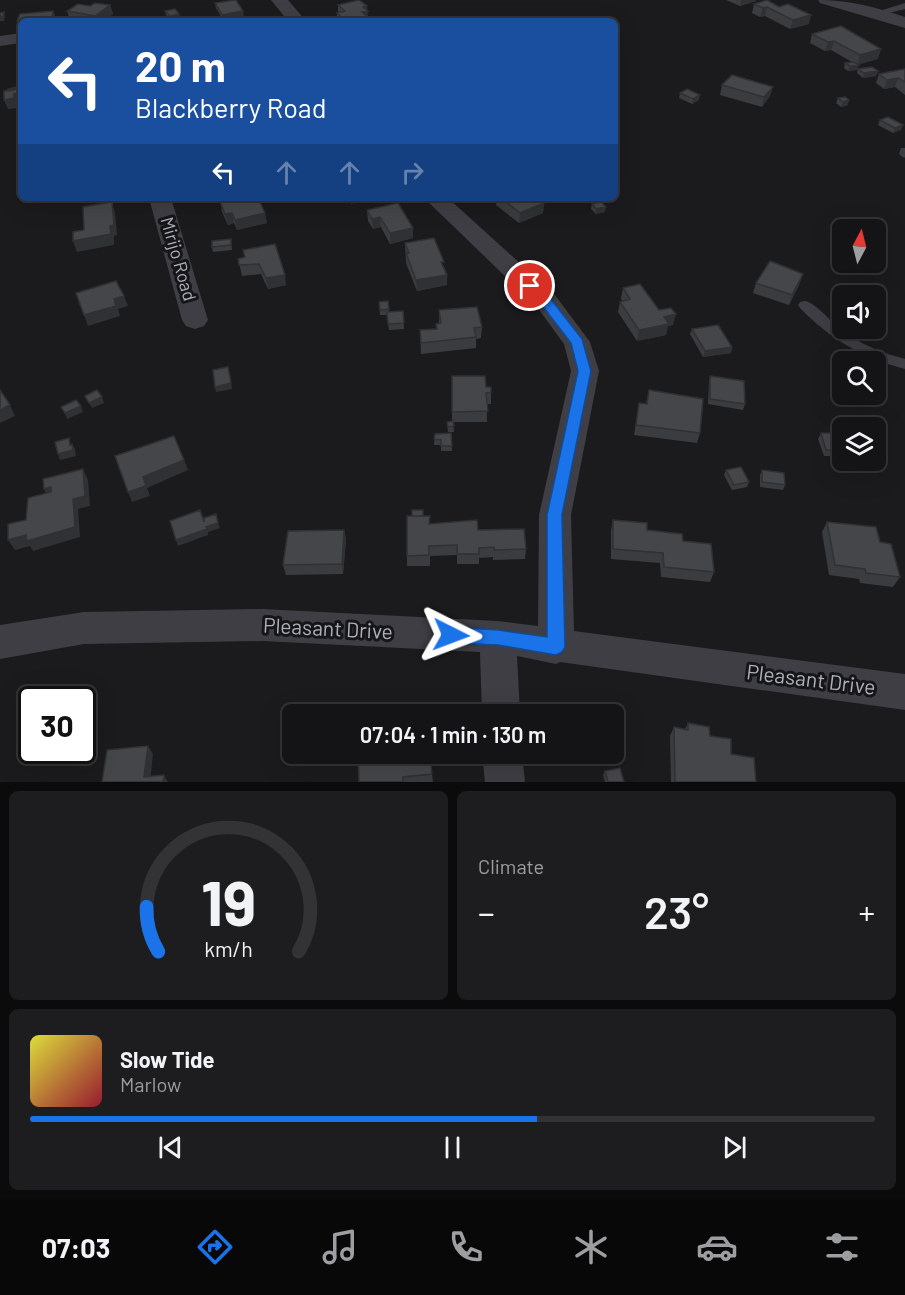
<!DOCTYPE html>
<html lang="en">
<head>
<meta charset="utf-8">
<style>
  :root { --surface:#141416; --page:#1d1d1f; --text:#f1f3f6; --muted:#9d9ea1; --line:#333335; --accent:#1a73e8 }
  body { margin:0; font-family:Barlow,sans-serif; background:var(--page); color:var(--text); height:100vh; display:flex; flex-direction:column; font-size:22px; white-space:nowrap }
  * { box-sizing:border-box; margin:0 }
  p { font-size:20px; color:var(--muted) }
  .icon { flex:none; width:33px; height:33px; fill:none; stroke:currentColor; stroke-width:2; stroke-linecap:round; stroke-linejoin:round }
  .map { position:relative; height:782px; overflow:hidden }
  .drawer { display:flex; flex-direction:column; gap:9px; padding:9px; background:#0b0b0c; flex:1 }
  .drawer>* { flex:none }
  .hud { position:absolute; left:18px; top:18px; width:600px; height:183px; border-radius:9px; box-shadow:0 6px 24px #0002,0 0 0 2px var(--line); background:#1a4fa0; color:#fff; overflow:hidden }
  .needle { width:39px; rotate:7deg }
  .buttons { position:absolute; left:832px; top:219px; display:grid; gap:12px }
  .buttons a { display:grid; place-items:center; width:54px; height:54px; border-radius:9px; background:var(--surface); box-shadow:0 6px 24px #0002,0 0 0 2px var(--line); font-size:30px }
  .speed { position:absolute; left:18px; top:686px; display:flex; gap:12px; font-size:30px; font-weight:700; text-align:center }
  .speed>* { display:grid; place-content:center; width:78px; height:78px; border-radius:50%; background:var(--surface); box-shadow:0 6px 24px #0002,0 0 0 2px var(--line); line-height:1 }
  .speed .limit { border:3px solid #111; border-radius:9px; background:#fff; color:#111 }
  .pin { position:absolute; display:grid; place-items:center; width:51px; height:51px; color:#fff; margin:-26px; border:3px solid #fff; border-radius:50%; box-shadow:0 2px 6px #0007 }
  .me { position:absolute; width:66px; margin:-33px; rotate:93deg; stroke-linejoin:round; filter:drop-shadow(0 0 4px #0008) }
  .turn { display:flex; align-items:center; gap:21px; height:126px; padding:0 18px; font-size:27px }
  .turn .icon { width:78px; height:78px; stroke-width:2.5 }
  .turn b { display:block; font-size:42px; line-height:51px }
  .lanes { display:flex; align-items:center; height:57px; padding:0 18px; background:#0003; justify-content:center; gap:30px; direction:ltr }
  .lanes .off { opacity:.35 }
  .big { font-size:45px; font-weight:600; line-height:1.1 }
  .drawer .card { flex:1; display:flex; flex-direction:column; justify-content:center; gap:9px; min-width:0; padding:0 21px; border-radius:9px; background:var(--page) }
  .drawer .dial { align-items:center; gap:0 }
  .dial svg { height:156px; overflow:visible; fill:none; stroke:var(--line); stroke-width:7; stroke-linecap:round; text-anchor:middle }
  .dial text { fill:var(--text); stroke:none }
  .song { display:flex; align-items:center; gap:18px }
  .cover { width:72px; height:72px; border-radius:9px; background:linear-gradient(135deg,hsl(60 70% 55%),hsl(350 70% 35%)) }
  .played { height:6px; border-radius:3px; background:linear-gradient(90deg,var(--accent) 60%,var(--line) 60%) }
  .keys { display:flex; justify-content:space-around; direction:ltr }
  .heat { display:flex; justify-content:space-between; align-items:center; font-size:33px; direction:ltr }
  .drawer .tiles { flex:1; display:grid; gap:9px; grid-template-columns:1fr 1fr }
  .card:last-child { grid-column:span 2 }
  .trip { position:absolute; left:282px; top:704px; width:342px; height:60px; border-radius:9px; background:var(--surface); box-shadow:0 6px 24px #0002,0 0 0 2px var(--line); font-weight:600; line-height:60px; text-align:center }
  .tabs { display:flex; height:96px; justify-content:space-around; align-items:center; background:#080809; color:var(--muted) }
  .tabs .icon { width:42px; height:42px }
  .tabs .active { color:var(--accent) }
  .tabs b { font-size:27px; color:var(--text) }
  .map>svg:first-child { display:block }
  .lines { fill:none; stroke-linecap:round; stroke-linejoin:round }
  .lane { fill:#3e3e44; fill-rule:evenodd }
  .street { fill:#3e3e44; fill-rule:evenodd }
  .wall { fill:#3b3c40 }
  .shaded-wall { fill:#303134 }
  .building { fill:#45464a; stroke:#303134; stroke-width:1.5 }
  .route { fill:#1a73e8; stroke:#114b97; stroke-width:1.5 }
  .labels { text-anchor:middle; stroke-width:6; stroke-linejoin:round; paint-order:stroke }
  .street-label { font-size:18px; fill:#adb1bd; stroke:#161618 }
  .near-street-label { font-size:21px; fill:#adb1bd; stroke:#161618 }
</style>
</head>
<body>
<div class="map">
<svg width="905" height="782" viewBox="0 0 905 782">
  <rect width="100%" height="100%" fill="#1b1b1d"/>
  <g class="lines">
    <!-- lane -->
    <path class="lane" d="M 905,3 L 905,9 L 877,16 L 873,13 Z
      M 805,301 C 816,303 831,322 841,330 C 860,344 882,353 905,359 L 905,369 C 863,358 830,339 800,308 L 798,305 L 800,302 Z"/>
    <!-- street -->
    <path class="street" d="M 271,0 L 288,0 L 306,21 L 288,21 Z
      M 818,0 C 849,0 876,7 905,17 L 905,28 L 820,3 Z
      M 21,33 L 21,43 L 0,46 L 0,36 Z
      M 149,198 L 171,198 L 208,320 L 204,326 L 195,329 L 186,326 L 182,320 Z
      M 424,198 L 448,198 L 555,295 L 590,342 L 599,371 L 571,515 L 574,631 L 905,674 L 905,710 L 560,662 L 556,664 L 517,656 L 520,714 L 482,714 L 480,652 L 263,641 L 84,644 L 0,659 L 0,625 L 84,612 L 263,609 L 498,621 L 538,626 L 539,515 L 571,371 L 564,344 L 537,307 Z
      M 482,753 L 522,753 L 525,782 L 485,782 Z"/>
  </g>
  <!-- wall -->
  <path class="wall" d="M 726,0 L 756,0 L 756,1 L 740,6 Z
    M 215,3 L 244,16 L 223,20 L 216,8 Z
    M 754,4 L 779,7 L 809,24 L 790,29 L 765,16 L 760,17 L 752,13 Z
    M 110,5 L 113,14 L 103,21 L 70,20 L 67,11 L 90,6 Z
    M 338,5 L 367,10 L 368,18 L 371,21 L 337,21 L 337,13 L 338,12 Z
    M 165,11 L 179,14 L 181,19 L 171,21 L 166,15 Z
    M 841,26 L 878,59 L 858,64 L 857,70 L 848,71 L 844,68 L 845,63 L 852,62 L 831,50 L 825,51 L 810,43 L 812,34 Z
    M 858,69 L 878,71 L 876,76 L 863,78 L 857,73 Z
    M 905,69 L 905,95 L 895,87 L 884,89 L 876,83 L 879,74 Z
    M 722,85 L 770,96 L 762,107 L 720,95 Z
    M 680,93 L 699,100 L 692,104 L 679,98 Z
    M 838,98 L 848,105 L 841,107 L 836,103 Z
    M 880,120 L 903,125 L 901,130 L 893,133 L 878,125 Z
    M 901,148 L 905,148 L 905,157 L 904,158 L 899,154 Z
    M 225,198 L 258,198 L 267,223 L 237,230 L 234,223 L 228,225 L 222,212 L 220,201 L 225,200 Z
    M 497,198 L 538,198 L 544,203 L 543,213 L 519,223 L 496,205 Z
    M 592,204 L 605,212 L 596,214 L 591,209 Z
    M 367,210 L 413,228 L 413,238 L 390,244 L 381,227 L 373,229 L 368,221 Z
    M 231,239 L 232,250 L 213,252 L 212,247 Z
    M 405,243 L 444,267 L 447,275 L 447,285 L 417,291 L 406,263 Z
    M 243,250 L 286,285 L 268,289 L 261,274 L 242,276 L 238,259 L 245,257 Z
    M 756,283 L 799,285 L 789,305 L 753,293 Z
    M 623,288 L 659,310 L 673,325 L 668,326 L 666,335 L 637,341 L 618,312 L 620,302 L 622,301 L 621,298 Z
    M 388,301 L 389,312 L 403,311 L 404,329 L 389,330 L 387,315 L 380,315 L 379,302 Z
    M 439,310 L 482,327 L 481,338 L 476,339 L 476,348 L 421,354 L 420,330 L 436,329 L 436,324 L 439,323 Z
    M 692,329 L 732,347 L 731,353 L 703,357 L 690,334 Z
    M 452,376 L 486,387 L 491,393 L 491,404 L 487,404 L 487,422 L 453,422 L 454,432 L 448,432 L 447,422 L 452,421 Z
    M 710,376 L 745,404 L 743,410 L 708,404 L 709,381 Z
    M 649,390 L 700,433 L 697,443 L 634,435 L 639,403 L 646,404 Z
    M 451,433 L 452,451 L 441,451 L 441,445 L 434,445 L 435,434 Z
    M 821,433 L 838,451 L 836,456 L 824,456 L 818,439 Z
    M 726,470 L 749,482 L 747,487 L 732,490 L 724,475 Z
    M 762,470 L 785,485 L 783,490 L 760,487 L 760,475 Z
    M 423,516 L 430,524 L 478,530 L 526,549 L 525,559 L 493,560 L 493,557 L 479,558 L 479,564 L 457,564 L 457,555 L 430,556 L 430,566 L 407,566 L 407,556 Z
    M 613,520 L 683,541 L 714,572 L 710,582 L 661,577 L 660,563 L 611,559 L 611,530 Z
    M 827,522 L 880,542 L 900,577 L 893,587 L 860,583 L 859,579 L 829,575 L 822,532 Z
    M 344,530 L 346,540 L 343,574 L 286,575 L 283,565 Z
    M 688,723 L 710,736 L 731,754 L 756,782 L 671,782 L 670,736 L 674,727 L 685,729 Z
    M 605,771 L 624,782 L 605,782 L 603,775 Z
    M 432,774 L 433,782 L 359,782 Z"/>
  <!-- shaded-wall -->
  <path class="shaded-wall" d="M 741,0 L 756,0 L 756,1 L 740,6 Z
    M 110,5 L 113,14 L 103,21 L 96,21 L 95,16 Z
    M 367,6 L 368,20 L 362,21 L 363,7 Z
    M 767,7 L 765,16 L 760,17 L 763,8 Z
    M 53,11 L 55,15 L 53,21 L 21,21 L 21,26 L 19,26 L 17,21 Z
    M 243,11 L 244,16 L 223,20 L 222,15 Z
    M 4,12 L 5,17 L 4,21 L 0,21 L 0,17 Z
    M 179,14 L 181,19 L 171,21 L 170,16 Z
    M 811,15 L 809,24 L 790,29 L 793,20 Z
    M 834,41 L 831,50 L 825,51 L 828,42 Z
    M 881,49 L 878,59 L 857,65 L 860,55 Z
    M 859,65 L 857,70 L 848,71 L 850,66 Z
    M 878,71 L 876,76 L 863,78 L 864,73 Z
    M 898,78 L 895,87 L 884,89 L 887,80 Z
    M 773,87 L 770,96 L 762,107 L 764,97 Z
    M 21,89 L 21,103 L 18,104 L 18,108 L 8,109 L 4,100 Z
    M 700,95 L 699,100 L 692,104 L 693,99 Z
    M 849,100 L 848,105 L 841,107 L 843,102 Z
    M 903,125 L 901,130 L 893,133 L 895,128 Z
    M 350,198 L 373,198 L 351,204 Z
    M 112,202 L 115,213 L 117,235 L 114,236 L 114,245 L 77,252 L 73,241 L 110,226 Z
    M 544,203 L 543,213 L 519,223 L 520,213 Z
    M 606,207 L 605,212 L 596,214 L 596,209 Z
    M 232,213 L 234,223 L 228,225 L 225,214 Z
    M 265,213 L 267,223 L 237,230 L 235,220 Z
    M 380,217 L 381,227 L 373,229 L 372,219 Z
    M 413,228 L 413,238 L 390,244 L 390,233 Z
    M 803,274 L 799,285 L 789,305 L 792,295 Z
    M 285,275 L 286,285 L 268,289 L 266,278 Z
    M 447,275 L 447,285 L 417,291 L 416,280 Z
    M 124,296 L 128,306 L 118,309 L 120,316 L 88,326 L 84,315 L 114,299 Z
    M 676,314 L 673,325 L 668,326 L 666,335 L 637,341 L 639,330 L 664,317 Z
    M 732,347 L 731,353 L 703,357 L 705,351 Z
    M 230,373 L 232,389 L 216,392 L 215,387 Z
    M 102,397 L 104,403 L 92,408 L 89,403 Z
    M 10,405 L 15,416 L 0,423 L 0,410 Z
    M 81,406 L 83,412 L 67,419 L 65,413 Z
    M 72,444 L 75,449 L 76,456 L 60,460 L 58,454 Z
    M 184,460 L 188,470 L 147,488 L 150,496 L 132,502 L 128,492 L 143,477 Z
    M 83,469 L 88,480 L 90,506 L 78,509 L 80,537 L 33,551 L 30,546 L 15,550 L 8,540 L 73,499 Z
    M 51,487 L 56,498 L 49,499 L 44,489 Z
    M 218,523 L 220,528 L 208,532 L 208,535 L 178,546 L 176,540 L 206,527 Z
    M 344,530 L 346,540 L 343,574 L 342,564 Z
    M 148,746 L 153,754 L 150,782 L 144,777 Z
    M 164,775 L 168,782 L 163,782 Z"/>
  <!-- building -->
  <path class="building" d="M 236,0 L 243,11 L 222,15 L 215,3 Z
    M 359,0 L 367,6 L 363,7 L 368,11 L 362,12 L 371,20 L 367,21 L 355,20 L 346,21 L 337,13 L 345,11 L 338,5 Z
    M 767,0 L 779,7 L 788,4 L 811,15 L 793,20 L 767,7 L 763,8 L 754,4 Z
    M 95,3 L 110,5 L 95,16 L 67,11 L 78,4 L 90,6 Z
    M 175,9 L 179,14 L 170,16 L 165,11 Z
    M 53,11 L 52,18 L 17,21 L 20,14 Z
    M 4,12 L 3,16 L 0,17 L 0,13 Z
    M 841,26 L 881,49 L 860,55 L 834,41 L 828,42 L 812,34 Z
    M 854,62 L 859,65 L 850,66 L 845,63 Z
    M 872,67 L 878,71 L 864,73 L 858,69 Z
    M 905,69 L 905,82 L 898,78 L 887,80 L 879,74 Z
    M 732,75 L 773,87 L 764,97 L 722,85 Z
    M 21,86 L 21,88 L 8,91 L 8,89 Z
    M 21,88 L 21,93 L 14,94 L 14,98 L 4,100 L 4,91 Z
    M 687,89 L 700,95 L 693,99 L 680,93 Z
    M 845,97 L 849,100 L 843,102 L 838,98 Z
    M 888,117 L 903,125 L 895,128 L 880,120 Z
    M 226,198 L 258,198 L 265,213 L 235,220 L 232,213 L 225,214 L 220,201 L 227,200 Z
    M 501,198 L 538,198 L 544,203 L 520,213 Z
    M 112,202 L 114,225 L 110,226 L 111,234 L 73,241 L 73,232 L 84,230 L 83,207 Z
    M 601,202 L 606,207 L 596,209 L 592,204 Z
    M 398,203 L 413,228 L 390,233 L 380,217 L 372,219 L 367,210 Z
    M 434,238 L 444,262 L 441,262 L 447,275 L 416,280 L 406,253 L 409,253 L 405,243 Z
    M 231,239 L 231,245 L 212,247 L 212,241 Z
    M 275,244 L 285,275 L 266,278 L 259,264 L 239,265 L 238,259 L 245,257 L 243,250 Z
    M 770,261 L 803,274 L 792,295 L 756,283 Z
    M 116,281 L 124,296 L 114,299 L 116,306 L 84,315 L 76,293 Z
    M 640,284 L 659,310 L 671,308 L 676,314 L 664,317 L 669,324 L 639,330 L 620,302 L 630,299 L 623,288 Z
    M 388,301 L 389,309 L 380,310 L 379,302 Z
    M 477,307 L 482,327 L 474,328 L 476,337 L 421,343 L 420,330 L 437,329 L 436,324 L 441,323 L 439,310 Z
    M 403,311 L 404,323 L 388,324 L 387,312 Z
    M 718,325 L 732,347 L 705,351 L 692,329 Z
    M 228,367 L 231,383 L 215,387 L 213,370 Z
    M 452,376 L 485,376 L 486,387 L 491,387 L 491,393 L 486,393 L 488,411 L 452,412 Z
    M 710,376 L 744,381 L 745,404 L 710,399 Z
    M 0,390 L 10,405 L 0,410 Z
    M 97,390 L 102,397 L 89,403 L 85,396 Z
    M 649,390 L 703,399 L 700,433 L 636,425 L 639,403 L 647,404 Z
    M 76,400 L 81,406 L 65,413 L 61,407 Z
    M 453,421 L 454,426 L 448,427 L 447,422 Z
    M 451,433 L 452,446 L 441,446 L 441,440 L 434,439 L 435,434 Z
    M 821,433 L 833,433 L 838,451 L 826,450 Z
    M 174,436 L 184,460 L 143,477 L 146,486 L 128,492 L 115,456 Z
    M 69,438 L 70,445 L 72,444 L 73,450 L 58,454 L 55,442 Z
    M 741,467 L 749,482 L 734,485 L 726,470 Z
    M 83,469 L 85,496 L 73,499 L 75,527 L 27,541 L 26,535 L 8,540 L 8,524 L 26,520 L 28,498 L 51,492 L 51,487 L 44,489 L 43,479 Z
    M 762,470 L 784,473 L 785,485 L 762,482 Z
    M 200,510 L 204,522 L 204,518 L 216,514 L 218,523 L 206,527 L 207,529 L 176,540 L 170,521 Z
    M 412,510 L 423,510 L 423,516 L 412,516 Z
    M 407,516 L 430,516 L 429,524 L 477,520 L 478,530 L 524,529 L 526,549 L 494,550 L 494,547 L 479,548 L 479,554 L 457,554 L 457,545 L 429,546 L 429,555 L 407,556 Z
    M 613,520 L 647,523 L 647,530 L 682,534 L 683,541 L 711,544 L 714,572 L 664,567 L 663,553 L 613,549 Z
    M 827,522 L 876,527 L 880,542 L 891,544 L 900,577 L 866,573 L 865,569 L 835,565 Z
    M 344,530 L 342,564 L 283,565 L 288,531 Z
    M 424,706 L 425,714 L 370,714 L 370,712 Z
    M 688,723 L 709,727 L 710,736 L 731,739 L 731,754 L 754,758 L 756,782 L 675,782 L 674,727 L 688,730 Z
    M 148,746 L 144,777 L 164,775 L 163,782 L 102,782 L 107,750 Z
    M 358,753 L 430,753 L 432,774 L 403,777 L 403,782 L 359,782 Z
    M 620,768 L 624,782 L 608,782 L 605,771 Z"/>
  <!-- route -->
  <path class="route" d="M 530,282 L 550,298 L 582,339 L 591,371 L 562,515 L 565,647 L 562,652 L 556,655 L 498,645 L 451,643 L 445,640 L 442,635 L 445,629 L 451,627 L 498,630 L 547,637 L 547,515 L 578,371 L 571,343 L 541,304 L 524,286 Z"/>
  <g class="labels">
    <!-- street labels -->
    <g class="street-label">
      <text transform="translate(178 259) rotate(74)" y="6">Mirijo Road</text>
    </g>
    <!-- near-street labels -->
    <g class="near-street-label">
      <text transform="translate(328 629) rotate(3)" y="7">Pleasant Drive</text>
      <text transform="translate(811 680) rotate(7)" y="7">Pleasant Drive</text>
    </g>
  </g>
</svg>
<div class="buttons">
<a><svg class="needle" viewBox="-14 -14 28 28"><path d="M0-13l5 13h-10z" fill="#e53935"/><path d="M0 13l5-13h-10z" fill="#9d9ea1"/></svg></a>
<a><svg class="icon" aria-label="sound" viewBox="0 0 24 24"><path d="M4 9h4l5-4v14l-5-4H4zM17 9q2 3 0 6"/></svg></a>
<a><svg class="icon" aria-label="search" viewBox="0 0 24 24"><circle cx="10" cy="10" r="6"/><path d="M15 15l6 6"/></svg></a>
<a><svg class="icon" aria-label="layers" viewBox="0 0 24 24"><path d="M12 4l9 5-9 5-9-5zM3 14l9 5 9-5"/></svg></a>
</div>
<div class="speed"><div class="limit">30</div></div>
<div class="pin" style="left:530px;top:286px;background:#d93025"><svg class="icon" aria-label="arrive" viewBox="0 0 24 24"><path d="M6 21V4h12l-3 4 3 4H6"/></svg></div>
<svg class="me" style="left:451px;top:635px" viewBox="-20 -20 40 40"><path d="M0-17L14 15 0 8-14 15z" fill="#1a73e8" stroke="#fff" stroke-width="4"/></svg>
<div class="trip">07:04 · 1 min · 130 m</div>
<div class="hud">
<div class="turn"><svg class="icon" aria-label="left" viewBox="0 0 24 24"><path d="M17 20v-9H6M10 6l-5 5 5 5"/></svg><div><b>20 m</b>Blackberry Road</div></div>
<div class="lanes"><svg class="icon" aria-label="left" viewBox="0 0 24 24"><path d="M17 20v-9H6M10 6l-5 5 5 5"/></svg><svg class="icon off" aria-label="ahead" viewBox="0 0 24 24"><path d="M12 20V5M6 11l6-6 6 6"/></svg><svg class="icon off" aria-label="ahead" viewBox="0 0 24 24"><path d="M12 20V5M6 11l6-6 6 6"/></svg><svg class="icon off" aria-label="right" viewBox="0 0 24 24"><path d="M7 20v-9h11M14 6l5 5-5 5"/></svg></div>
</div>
</div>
<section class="drawer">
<div class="tiles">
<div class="card dial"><svg viewBox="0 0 100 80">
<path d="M14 69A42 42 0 1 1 86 69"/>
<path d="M14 69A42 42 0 0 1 8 46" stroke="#1a73e8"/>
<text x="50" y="56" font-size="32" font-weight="700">19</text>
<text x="50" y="72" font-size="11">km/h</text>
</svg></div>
<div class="card"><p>Climate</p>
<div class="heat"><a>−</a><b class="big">23°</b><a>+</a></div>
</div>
<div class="card">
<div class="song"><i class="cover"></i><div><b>Slow Tide</b><p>Marlow</p></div></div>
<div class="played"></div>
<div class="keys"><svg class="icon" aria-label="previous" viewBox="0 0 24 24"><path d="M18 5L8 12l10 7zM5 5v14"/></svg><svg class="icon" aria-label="pause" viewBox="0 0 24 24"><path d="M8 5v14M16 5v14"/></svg><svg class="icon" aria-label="next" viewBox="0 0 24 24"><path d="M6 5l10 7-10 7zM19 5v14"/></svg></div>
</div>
</div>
</section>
<nav class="tabs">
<b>07:03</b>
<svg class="icon active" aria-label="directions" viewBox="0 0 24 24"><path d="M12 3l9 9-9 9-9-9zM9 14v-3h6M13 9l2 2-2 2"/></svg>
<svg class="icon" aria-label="music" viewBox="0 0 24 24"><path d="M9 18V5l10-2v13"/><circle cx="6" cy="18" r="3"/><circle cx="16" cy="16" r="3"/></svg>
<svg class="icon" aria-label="phone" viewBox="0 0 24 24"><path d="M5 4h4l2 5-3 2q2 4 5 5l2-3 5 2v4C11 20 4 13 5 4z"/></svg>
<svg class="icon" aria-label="climate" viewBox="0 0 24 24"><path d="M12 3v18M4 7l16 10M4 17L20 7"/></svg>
<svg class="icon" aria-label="car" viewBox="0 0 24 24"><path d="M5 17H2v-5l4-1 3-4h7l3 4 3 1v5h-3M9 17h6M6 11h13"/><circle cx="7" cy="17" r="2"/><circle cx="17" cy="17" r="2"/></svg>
<svg class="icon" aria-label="filters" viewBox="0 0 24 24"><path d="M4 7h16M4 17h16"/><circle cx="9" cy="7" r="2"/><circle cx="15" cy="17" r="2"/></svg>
</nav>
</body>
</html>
